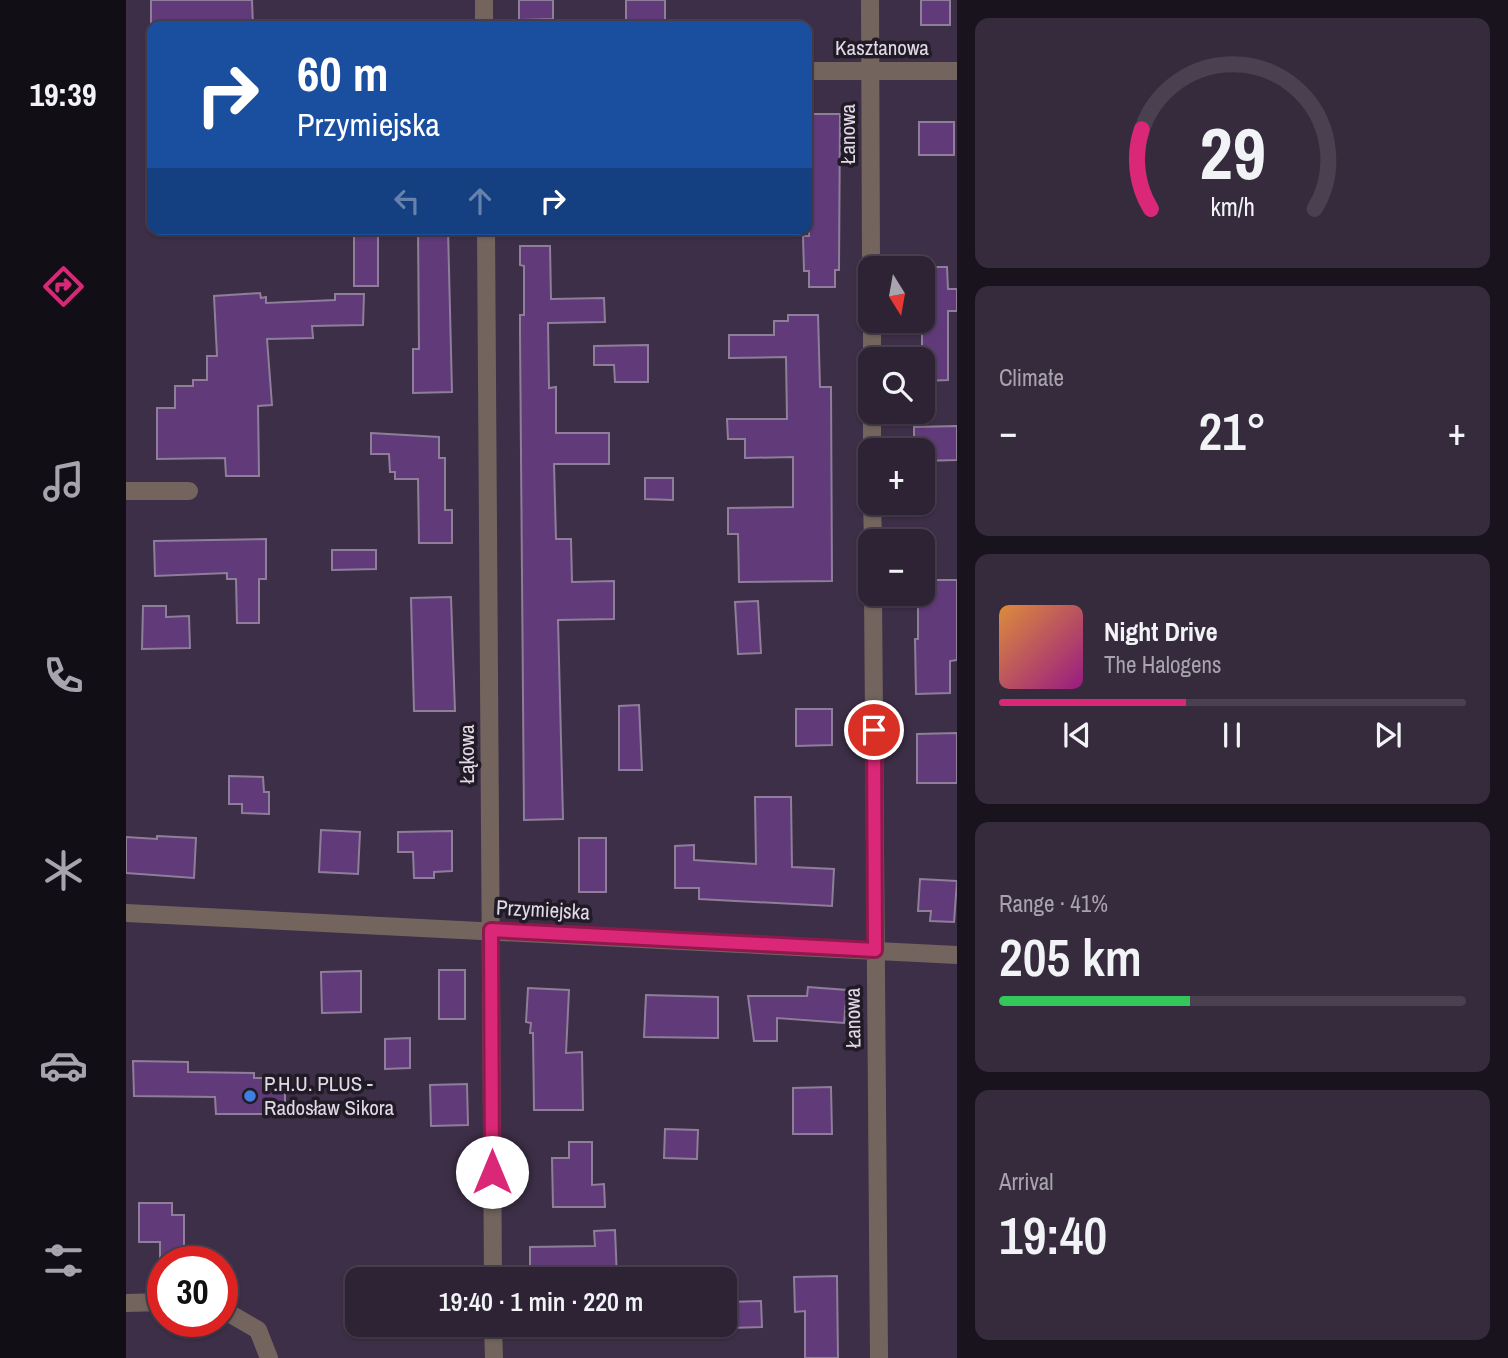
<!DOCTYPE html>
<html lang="en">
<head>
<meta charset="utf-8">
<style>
  :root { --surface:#2e2335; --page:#362b3d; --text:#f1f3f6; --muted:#a7a4ad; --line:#494050; --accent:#db2777 }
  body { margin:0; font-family:"Archivo Narrow",sans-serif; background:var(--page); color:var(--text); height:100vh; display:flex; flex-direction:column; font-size:26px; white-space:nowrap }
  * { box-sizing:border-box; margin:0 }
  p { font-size:23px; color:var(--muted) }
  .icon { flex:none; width:38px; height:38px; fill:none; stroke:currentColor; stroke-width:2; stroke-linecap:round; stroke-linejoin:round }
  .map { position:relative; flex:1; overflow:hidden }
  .panel { display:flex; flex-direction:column; gap:18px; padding:18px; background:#19131d; width:551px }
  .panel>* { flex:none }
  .top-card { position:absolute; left:21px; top:21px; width:665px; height:214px; border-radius:14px; box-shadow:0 2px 5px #0004,0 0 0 2px var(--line); background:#1a4fa0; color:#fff; overflow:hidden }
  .needle { width:46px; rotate:169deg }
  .fabs { position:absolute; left:732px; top:256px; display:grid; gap:14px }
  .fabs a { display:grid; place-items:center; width:77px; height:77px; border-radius:14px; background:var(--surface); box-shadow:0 2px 5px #0004,0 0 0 2px var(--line); font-size:35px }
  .speed { position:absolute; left:21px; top:1246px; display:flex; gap:14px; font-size:35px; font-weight:700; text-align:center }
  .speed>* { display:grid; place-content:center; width:91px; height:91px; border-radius:50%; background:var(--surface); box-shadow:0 2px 5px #0004,0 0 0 2px var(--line); line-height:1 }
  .speed .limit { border:10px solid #d22; background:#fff; color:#111 }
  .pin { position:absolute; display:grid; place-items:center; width:60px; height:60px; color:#fff; margin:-30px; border:4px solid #fff; border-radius:50%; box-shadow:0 2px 7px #0007 }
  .me { position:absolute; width:77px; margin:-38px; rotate:0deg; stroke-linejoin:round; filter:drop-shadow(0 0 5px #0008) }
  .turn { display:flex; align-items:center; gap:24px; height:147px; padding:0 35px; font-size:32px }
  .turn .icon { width:91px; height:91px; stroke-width:2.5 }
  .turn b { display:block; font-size:49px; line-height:60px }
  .lanes { display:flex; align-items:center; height:66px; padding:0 35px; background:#0003; justify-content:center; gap:35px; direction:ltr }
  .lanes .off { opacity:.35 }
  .big { font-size:52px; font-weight:600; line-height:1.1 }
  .panel .card { flex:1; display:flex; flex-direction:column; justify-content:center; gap:10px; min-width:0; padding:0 24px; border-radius:14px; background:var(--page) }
  .panel .dial { align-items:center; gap:0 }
  .dial svg { height:182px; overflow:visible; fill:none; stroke:var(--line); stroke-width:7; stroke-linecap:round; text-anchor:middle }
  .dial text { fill:var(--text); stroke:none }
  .song { display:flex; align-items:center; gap:21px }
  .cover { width:84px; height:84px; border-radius:10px; background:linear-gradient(135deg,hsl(30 70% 55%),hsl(310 70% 35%)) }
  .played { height:7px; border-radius:4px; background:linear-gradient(90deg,var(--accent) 40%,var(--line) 40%) }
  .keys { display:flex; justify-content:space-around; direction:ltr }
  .heat { display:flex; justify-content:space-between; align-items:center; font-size:38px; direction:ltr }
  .charge { height:10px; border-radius:5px; background:linear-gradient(90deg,#34c759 41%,var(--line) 0) }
  .trip { position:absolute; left:219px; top:1267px; width:392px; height:70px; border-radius:14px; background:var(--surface); box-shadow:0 2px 5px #0004,0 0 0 2px var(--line); font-weight:600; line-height:70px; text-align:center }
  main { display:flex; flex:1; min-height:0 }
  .tab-bar { display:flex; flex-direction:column; width:126px; justify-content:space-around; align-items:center; background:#120e15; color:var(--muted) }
  .tab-bar .icon { width:49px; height:49px }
  .tab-bar .on { color:var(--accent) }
  .tab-bar b { font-size:32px; color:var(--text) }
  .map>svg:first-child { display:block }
  .building { fill:#603a79; stroke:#8e7e9a; stroke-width:2 }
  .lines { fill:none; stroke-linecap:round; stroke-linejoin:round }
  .street { stroke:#73655e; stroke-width:18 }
  .route-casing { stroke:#8e194d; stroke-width:18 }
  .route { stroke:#db2777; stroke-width:12 }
  .shop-dot { fill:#3f7fe0; stroke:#211b26; stroke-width:2.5 }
  .labels { text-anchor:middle; stroke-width:7; stroke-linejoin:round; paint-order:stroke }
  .street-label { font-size:21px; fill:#e1d8e8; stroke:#211b26 }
  .poi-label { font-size:21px; fill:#e1d8e8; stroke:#211b26; text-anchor:start }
</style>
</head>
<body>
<main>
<nav class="tab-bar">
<b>19:39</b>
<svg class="icon on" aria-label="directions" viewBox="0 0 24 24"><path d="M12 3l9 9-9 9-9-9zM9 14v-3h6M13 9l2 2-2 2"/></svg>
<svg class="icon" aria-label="music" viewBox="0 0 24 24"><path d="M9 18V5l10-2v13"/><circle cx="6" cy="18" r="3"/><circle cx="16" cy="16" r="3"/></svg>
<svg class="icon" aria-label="phone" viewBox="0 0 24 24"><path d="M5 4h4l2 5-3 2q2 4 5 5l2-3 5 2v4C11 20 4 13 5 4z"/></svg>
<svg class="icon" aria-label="climate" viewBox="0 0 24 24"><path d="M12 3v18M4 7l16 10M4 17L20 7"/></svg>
<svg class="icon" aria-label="car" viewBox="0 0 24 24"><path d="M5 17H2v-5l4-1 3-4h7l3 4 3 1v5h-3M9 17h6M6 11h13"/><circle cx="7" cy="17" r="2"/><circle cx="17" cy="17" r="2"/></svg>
<svg class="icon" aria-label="filters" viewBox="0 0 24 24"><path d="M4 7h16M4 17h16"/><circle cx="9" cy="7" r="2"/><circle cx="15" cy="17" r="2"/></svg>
</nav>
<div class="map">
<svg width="831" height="1358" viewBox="0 0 831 1358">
  <rect width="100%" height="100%" fill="#3d2f47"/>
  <!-- building -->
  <path class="building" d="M 25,0 L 126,0 L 127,26 L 25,26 Z
    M 393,0 L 427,0 L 427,19 L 393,20 Z
    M 500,0 L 539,0 L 539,26 L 500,26 Z
    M 795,0 L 824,0 L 824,25 L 795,25 Z
    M 681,114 L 714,114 L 713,270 L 709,270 L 709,287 L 683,287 L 683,271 L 678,271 L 677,236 L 683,236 Z
    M 793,122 L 828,122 L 828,155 L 793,155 Z
    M 228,229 L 252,229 L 252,286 L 228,286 Z
    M 292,229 L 322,229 L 326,392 L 287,393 L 287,349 L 293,349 Z
    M 394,246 L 424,246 L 425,299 L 478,298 L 479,322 L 422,323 L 423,388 L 430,387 L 430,433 L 483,433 L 483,464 L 428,464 L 430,539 L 445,539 L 446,582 L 488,581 L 488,619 L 432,620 L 437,819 L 398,820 L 394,332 L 394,315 L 398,315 L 398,266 L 394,265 Z
    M 796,267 L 821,267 L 822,289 L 831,289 L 831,311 L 822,311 L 822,380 L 796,381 Z
    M 134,293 L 135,298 L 140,297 L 140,303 L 209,300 L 209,294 L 238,294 L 237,325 L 186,326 L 187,338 L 141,339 L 146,405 L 132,406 L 133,476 L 100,476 L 99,458 L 31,459 L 31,408 L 49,408 L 49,386 L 67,386 L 67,380 L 81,380 L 81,356 L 91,356 L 88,296 Z
    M 662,315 L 692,315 L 694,387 L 705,387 L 706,581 L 613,582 L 612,534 L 602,534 L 602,508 L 667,507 L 667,457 L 619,458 L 619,439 L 602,439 L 601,419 L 661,419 L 660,357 L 603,358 L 603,335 L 648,335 L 648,321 L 662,321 Z
    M 522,345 L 522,382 L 489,382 L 488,365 L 468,365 L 468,346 Z
    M 831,426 L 831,460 L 796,461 L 796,450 L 788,450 L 788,427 Z
    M 245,433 L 313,437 L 313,458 L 319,458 L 319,510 L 326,510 L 326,543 L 293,543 L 292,479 L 269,479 L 269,472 L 264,472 L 263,454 L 245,454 Z
    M 519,478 L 547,478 L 547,500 L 519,499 Z
    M 140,539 L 140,579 L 133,579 L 133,623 L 111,623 L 110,579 L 101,579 L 101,573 L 29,576 L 28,541 Z
    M 206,550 L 250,550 L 250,569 L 206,570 Z
    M 796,580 L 831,580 L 831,660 L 824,661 L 824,693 L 790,694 L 789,639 L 792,639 L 792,593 L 796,593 Z
    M 325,597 L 329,711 L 288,711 L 285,598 Z
    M 632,601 L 635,653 L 612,654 L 609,602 Z
    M 17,606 L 40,606 L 40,617 L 63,616 L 64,648 L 16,649 Z
    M 513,705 L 516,770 L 493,770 L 493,706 Z
    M 670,709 L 706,709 L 706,745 L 670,746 Z
    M 831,733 L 831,783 L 791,783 L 791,734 Z
    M 103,776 L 137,777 L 138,792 L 143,792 L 143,814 L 116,813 L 116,804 L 103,804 Z
    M 629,797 L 665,797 L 666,867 L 708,869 L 706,906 L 573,899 L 573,888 L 549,888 L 549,846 L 568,845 L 568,860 L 630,864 Z
    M 195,830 L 234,832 L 232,874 L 193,872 Z
    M 326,831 L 326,871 L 308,872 L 308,878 L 288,878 L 287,852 L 272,852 L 272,832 Z
    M 31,836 L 70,838 L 68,878 L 0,873 L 0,837 L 31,839 Z
    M 453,838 L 480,838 L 480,892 L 453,892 Z
    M 794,879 L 831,881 L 828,922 L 804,921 L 805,911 L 792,911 Z
    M 313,970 L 339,970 L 339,1019 L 313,1019 Z
    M 235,971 L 235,1012 L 196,1013 L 195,972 Z
    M 682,987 L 721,990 L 718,1023 L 651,1018 L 651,1041 L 628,1041 L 622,996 L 681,996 Z
    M 402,988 L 443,990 L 440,1053 L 456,1052 L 457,1110 L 408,1110 L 407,1033 L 404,1033 L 405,1023 L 400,1022 Z
    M 520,995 L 592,997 L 592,1038 L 518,1037 Z
    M 284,1038 L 284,1068 L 259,1069 L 259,1039 Z
    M 7,1061 L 62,1062 L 62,1072 L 128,1073 L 128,1078 L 159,1078 L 159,1114 L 90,1114 L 89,1097 L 8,1096 Z
    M 341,1084 L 342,1125 L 305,1126 L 304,1085 Z
    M 705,1087 L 706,1134 L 667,1134 L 667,1088 Z
    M 539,1129 L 572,1130 L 571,1159 L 538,1158 Z
    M 443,1142 L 466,1142 L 466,1185 L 478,1184 L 479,1207 L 427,1207 L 426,1158 L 443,1158 Z
    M 13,1203 L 46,1203 L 46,1215 L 58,1215 L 58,1259 L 34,1259 L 34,1242 L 13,1242 Z
    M 489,1230 L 491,1279 L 404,1279 L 404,1247 L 469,1246 L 468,1231 Z
    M 711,1276 L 712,1358 L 679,1358 L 679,1311 L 669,1312 L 668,1277 Z
    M 635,1301 L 636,1327 L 604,1328 L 603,1302 Z"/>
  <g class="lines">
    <!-- street -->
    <path class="street" d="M 358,0 L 358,26
      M 744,0 L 745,268
      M 681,71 L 831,71
      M 360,229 L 367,1279
      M 746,320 L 746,359
      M 746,411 L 746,450
      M 0,491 L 63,491
      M 746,502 L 747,541
      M 747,593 L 753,1358
      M 0,913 L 831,955
      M 0,1303 L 37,1302
      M 96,1309 L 132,1330 L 143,1358
      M 367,1325 L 368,1358"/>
  </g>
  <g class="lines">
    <!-- route casing -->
    <g class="route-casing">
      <path id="route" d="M 366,1172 L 365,930 L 749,950 L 748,730"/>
    </g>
    <!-- route -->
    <use href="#route" class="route"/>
  </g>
  <!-- markers -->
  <circle class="shop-dot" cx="124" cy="1096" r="7"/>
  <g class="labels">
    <!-- street labels -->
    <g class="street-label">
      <text x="756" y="55">Kasztanowa</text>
      <text transform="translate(722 134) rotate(-90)" y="7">Łanowa</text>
      <text transform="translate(341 754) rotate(-90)" y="7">Łąkowa</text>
      <text transform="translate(417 910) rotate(3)" y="7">Przymiejska</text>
      <text transform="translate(727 1018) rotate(-91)" y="7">Łanowa</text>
    </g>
    <!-- poi labels -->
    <g class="poi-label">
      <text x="138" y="1091">P.H.U. PLUS -<tspan x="138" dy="24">Radosław Sikora</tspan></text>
    </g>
  </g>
</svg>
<div class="fabs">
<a><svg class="needle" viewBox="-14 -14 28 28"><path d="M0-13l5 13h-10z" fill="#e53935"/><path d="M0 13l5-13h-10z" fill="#a7a4ad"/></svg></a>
<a><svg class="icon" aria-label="search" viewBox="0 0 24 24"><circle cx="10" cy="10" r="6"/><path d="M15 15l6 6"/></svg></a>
<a>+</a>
<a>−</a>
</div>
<div class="speed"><div class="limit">30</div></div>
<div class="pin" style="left:748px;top:730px;background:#d93025"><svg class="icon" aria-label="arrive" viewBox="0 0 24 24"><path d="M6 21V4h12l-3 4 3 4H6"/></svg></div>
<svg class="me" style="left:366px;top:1172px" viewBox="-20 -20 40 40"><circle r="19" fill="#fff"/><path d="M0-13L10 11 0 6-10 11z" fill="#db2777"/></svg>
<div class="trip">19:40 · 1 min · 220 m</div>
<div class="top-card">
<div class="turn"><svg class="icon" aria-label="right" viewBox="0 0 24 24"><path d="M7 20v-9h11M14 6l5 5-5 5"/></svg><div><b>60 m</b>Przymiejska</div></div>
<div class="lanes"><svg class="icon off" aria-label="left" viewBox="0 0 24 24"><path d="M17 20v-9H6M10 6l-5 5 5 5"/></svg><svg class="icon off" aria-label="ahead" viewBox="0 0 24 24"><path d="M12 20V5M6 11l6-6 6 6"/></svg><svg class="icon" aria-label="right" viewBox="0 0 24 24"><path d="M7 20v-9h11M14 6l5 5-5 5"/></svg></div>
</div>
</div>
<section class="panel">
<div class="card dial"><svg viewBox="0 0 100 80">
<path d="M14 69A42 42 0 1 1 86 69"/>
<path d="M14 69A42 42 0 0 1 10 34" stroke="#db2777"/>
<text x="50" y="56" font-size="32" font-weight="700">29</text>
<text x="50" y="72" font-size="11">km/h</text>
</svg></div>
<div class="card"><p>Climate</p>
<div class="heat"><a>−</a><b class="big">21°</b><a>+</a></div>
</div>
<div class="card">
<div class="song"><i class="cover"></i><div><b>Night Drive</b><p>The Halogens</p></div></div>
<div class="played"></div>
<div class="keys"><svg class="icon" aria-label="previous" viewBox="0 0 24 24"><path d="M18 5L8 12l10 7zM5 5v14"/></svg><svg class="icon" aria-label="pause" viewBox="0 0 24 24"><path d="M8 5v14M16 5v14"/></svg><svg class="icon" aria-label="next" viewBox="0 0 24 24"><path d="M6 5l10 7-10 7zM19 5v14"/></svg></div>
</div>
<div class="card"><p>Range · 41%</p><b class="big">205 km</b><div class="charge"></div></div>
<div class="card"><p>Arrival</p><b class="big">19:40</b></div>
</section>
</main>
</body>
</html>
